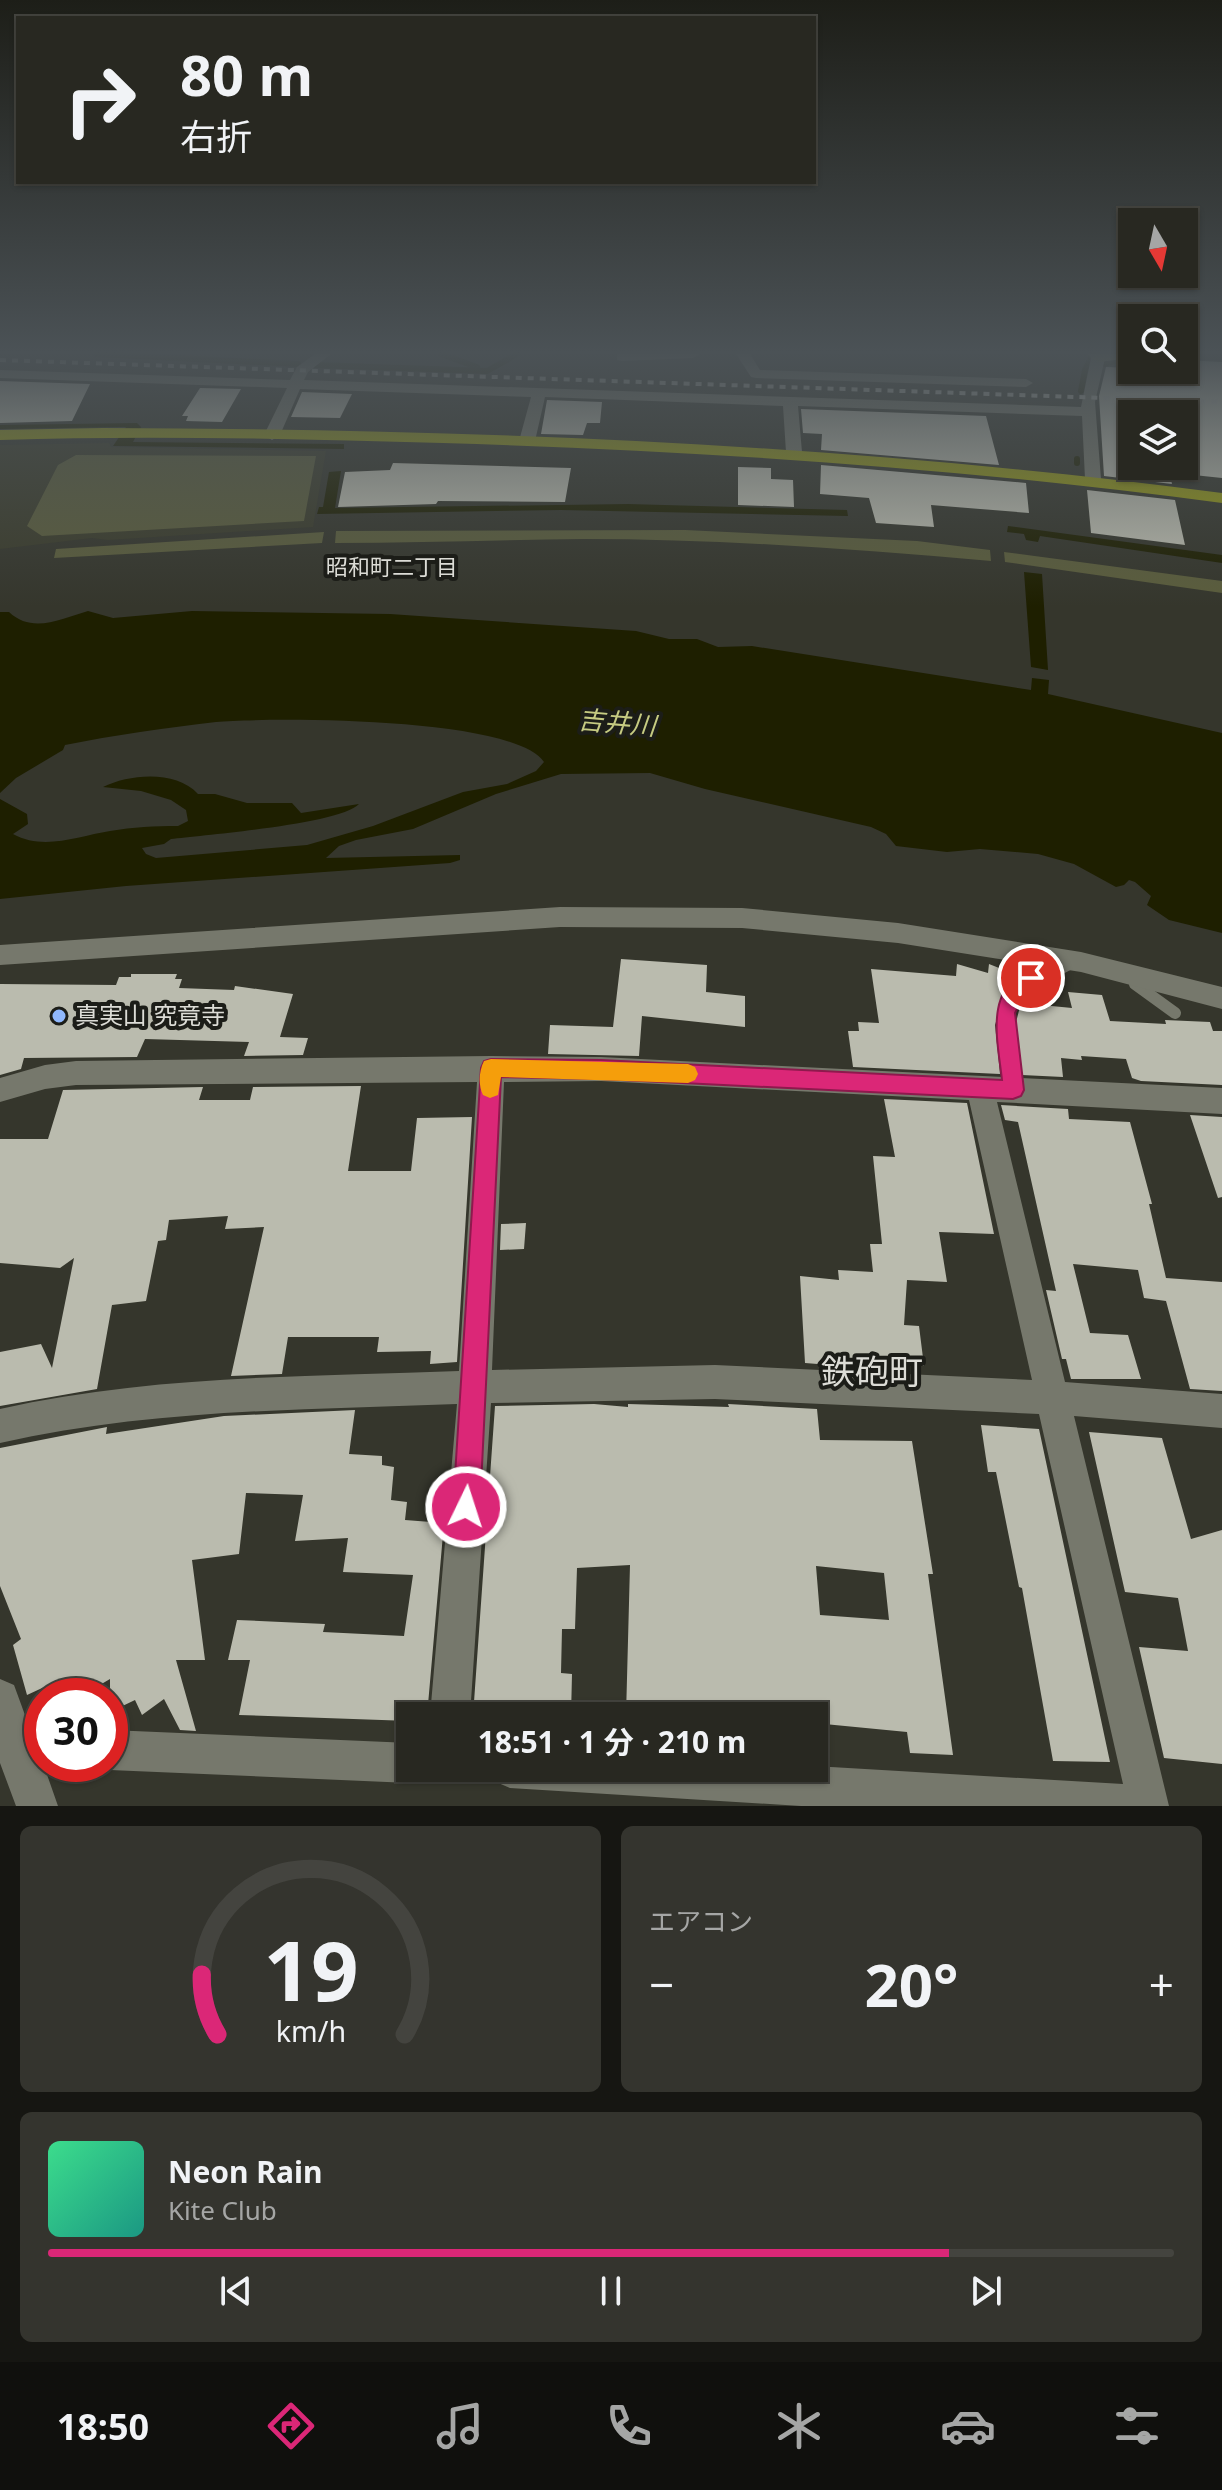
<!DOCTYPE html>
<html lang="ja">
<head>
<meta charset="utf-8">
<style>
  :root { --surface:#282821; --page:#34342e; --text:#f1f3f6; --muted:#a5a6a5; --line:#44443f; --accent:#db2777 }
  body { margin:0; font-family:"Noto Sans","Noto Sans JP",sans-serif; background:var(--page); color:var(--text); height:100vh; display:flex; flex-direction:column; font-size:30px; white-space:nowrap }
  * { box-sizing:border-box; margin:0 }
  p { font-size:26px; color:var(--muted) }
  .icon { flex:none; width:44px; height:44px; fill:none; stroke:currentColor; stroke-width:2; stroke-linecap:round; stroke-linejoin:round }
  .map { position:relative; height:1806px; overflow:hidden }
  .drawer { display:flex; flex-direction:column; gap:20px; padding:20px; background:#161612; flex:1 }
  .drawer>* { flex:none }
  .hud { position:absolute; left:16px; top:16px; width:800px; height:168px; border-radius:0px; box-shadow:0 2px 6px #0004,0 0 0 2px var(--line); background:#282821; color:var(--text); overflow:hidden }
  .needle { width:52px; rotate:171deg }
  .buttons { position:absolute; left:1118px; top:208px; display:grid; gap:16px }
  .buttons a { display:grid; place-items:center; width:80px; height:80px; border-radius:0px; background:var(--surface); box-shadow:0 2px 6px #0004,0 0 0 2px var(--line); font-size:40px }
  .speed { position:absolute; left:24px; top:1678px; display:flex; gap:16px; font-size:40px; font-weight:700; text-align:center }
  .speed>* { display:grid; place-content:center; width:104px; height:104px; border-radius:50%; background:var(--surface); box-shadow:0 2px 6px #0004,0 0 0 2px var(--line); line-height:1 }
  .speed .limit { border:12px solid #d22; background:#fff; color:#111 }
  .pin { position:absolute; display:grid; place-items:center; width:68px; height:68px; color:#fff; margin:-34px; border:4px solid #fff; border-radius:50%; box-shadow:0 2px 8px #0007 }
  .me { position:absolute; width:88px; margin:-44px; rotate:4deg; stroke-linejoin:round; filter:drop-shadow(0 0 6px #0008) }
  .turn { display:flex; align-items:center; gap:28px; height:168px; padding:0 32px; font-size:36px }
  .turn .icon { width:104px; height:104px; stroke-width:2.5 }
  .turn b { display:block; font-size:56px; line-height:68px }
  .big { font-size:60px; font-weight:700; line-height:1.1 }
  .drawer .tile { flex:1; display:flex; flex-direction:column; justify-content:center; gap:12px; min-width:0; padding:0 28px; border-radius:12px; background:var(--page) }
  .drawer .dial { align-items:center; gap:0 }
  .dial svg { height:208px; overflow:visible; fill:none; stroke:var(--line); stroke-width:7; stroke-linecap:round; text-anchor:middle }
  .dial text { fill:var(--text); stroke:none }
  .song { display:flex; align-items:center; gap:24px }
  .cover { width:96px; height:96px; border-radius:12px; background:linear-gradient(135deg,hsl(150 70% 55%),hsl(170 70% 35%)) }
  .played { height:8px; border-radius:4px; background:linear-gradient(90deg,var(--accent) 80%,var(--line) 80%) }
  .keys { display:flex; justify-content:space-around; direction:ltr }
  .heat { display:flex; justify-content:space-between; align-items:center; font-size:44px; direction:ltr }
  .drawer .tiles { flex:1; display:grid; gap:20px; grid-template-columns:1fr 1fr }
  .tile:last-child { grid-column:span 2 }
  .trip { position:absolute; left:396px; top:1702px; width:432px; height:80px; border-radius:0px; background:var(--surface); box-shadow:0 2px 6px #0004,0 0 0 2px var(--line); font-weight:700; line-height:80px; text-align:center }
  .menu { display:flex; height:128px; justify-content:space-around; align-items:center; background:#10100d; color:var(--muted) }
  .menu .icon { width:56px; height:56px }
  .menu .active { color:var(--accent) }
  .menu b { font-size:36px; color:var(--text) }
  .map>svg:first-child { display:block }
  .built { fill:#3b3c2b }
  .green { fill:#5b5d3c }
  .water { fill:#1e1f00 }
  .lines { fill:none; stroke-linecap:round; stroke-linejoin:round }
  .stream { stroke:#1e1f00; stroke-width:6 }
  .building { fill:#babbae; fill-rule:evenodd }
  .lane-far1 { stroke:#76786c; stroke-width:12 }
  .lane { stroke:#76786c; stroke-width:15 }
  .street { fill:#76786c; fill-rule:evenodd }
  .secondary { fill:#7f8252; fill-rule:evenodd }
  .highway { fill:#959817; fill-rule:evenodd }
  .rail { stroke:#b5b6af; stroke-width:4; stroke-dasharray:6 6; stroke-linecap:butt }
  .route { fill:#db2777; stroke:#8e194d; stroke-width:2 }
  .slow { fill:#f59e0b }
  .poi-dot { fill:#90b8fd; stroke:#1c1d18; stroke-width:3 }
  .labels { text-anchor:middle; stroke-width:8; stroke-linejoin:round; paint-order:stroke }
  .far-neighbourhood-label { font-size:22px; fill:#dcdcd6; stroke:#1c1d18 }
  .poi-label { font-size:24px; fill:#dcdcd6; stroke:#1c1d18; text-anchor:start }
  .water-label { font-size:26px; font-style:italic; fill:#c6cb82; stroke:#1c1d18 }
  .near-quarter-label { font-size:34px; fill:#dcdcd6; stroke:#1c1d18 }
</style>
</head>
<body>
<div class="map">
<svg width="1222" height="1806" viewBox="0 0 1222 1806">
  <rect width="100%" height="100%" fill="#35362c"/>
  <!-- built -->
  <path class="built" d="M 109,443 L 111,447 L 326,451 L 313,527 L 108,540 L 92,538 L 0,549 L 0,445 Z"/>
  <!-- green -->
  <path class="green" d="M 76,455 L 316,456 L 304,521 L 42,536 L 27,526 L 58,465 Z
    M 685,530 L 917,541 L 990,550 L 991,561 C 855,549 720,539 584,539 C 501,540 418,543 335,543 L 336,531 Z
    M 324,532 L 322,543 L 54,558 L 56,549 Z
    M 1004,552 L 1222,581 L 1222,593 L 1005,562 Z"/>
  <!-- water -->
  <path class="water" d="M 137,423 L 141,427 L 133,442 L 344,444 L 344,449 L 113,446 L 126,427 L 0,429 L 0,425 Z
    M 341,471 L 335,508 L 628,504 L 847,510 L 848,516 L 561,510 L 317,514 L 319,507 L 323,507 L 329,472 Z
    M 1008,526 L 1222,555 L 1222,563 L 1040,536 L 1038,542 L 1026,540 L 1024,534 L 1007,532 Z
    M 1024,572 L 1042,574 L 1048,670 L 1031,667 Z
    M 88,611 L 113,618 L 192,611 L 390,614 L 636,631 L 669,639 L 697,639 L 718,647 L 752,646 L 1031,690 L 1032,678 L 1049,680 L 1048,694 L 1222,733 L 1222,933 L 1169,920 L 1147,905 L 1151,896 L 1135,882 L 1129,880 L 1124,885 L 1116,887 L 1074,864 L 1038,854 L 980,849 L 947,852 L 896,846 L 886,834 L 871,827 L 705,789 L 650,773 L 561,774 L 496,794 L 413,829 L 356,840 L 339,846 L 326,858 L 460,855 L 460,860 L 450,863 L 126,886 L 0,899 L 0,799 L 27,814 L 28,824 L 13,834 C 44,851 78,836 110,831 C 133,827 155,826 178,826 L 188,821 L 186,810 L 171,800 L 141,791 L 103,787 C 130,774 176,770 198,794 L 215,794 L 247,803 L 292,803 L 301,813 L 359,804 C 341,824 204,835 171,839 L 164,844 L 142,848 L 146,854 L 156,858 L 307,845 L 373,826 L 463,792 L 507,784 L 536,771 L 544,762 C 515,717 272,717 216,722 C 166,728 114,735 65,745 L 63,750 L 16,778 L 0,793 L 0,612 L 9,612 C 32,634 61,619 88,611 Z"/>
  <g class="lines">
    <!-- stream -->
    <path class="stream" d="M 97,354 L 298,364
      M 441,354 L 477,367
      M 1105,364 L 1115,361
      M 316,365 L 487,371 L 517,354
      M 1081,391 L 1085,370 L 1093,354
      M 1077,459 L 1077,463"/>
  </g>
  <!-- building -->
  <path class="building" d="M 1184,360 L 1222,362 L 1222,478 L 1184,474 L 1184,414 L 1132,414 L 1132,466 L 1168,466 L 1172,484 L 1104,476 L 1099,396 L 1106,367 L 1184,370 Z
    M 0,381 L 90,384 L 72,421 L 0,423 Z
    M 200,388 L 241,389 L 222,422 L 186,421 L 188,416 L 182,416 Z
    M 302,392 L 352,394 L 340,418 L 291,417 Z
    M 547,400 L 602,402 L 600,423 L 587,423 L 583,435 L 541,434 Z
    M 801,409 L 986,416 L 999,465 L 821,450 L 822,434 L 803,433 Z
    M 393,463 L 571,468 L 565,502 L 438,501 L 436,504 L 338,507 L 345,472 L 390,470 Z
    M 821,465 L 1026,483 L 1029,513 L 931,505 L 934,527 L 876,523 L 869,498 L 820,494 Z
    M 738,467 L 771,468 L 771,479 L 793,480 L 794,507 L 738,505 Z
    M 1087,490 L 1175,500 L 1185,545 L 1091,533 Z
    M 621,959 L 707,965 L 706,992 L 745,996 L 745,1027 L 642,1016 L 639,1056 L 548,1054 L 550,1025 L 613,1027 Z
    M 957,964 L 988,973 L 989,964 L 1019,976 L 1003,999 L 995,1025 L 1000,1074 L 853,1067 L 848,1031 L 859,1031 L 858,1022 L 879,1023 L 871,969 L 956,976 Z
    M 131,974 L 177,974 L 175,979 L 182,979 L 179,988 L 234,990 L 235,986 L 293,994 L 280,1037 L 308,1038 L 303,1055 L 244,1056 L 249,1042 L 145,1039 L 137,1057 L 24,1058 L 21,1069 L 0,1075 L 0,984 L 116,985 L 119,977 L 131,977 Z
    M 1068,992 L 1102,995 L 1110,1021 L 1166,1024 L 1165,1020 L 1210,1022 L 1213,1031 L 1222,1031 L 1222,1085 L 1141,1081 L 1132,1078 L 1126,1059 L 1081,1056 L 1082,1060 L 1061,1058 L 1063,1077 L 1022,1075 L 1015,1026 L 1021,1003 L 1072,1008 Z
    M 361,1086 L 348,1171 L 411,1171 L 417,1118 L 472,1117 L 457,1362 L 430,1364 L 431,1351 L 377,1352 L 379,1337 L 288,1337 L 282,1374 L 231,1376 L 264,1227 L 225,1229 L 228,1216 L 169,1220 L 166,1240 L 158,1241 L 146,1301 L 112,1305 L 97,1389 L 0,1406 L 0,1352 L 41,1344 L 52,1368 L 74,1258 L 60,1268 L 0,1263 L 0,1139 L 48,1139 L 63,1090 L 203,1087 L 199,1100 L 250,1100 L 253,1087 Z
    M 884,1099 L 967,1103 L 994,1234 L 939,1232 L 947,1282 L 907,1280 L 904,1325 L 919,1326 L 924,1366 L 905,1366 L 906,1371 L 805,1363 L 800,1276 L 839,1280 L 838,1270 L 873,1272 L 870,1244 L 882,1244 L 873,1156 L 895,1157 Z
    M 1001,1105 L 1068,1109 L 1069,1119 L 1130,1122 L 1152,1204 L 1149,1204 L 1166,1278 L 1222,1282 L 1222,1391 L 1190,1389 L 1166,1301 L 1144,1298 L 1138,1270 L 1073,1264 L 1090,1333 L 1128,1335 L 1141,1379 L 1071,1379 L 1066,1359 L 1062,1359 L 1046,1290 L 1056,1291 L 1018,1122 L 1005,1120 Z
    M 1190,1115 L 1222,1117 L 1222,1197 L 1218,1198 Z
    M 526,1223 L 524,1249 L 500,1250 L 501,1224 Z
    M 594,1404 L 628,1407 L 628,1404 L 729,1407 L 728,1404 L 817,1409 L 820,1440 L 912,1441 L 933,1574 L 928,1574 L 953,1755 L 910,1753 L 907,1732 L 814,1723 L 814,1716 L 626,1716 L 630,1565 L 577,1568 L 575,1629 L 562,1629 L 561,1673 L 572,1674 L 571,1716 L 473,1716 L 495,1406 ZM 816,1566 L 884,1573 L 889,1620 L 820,1615 Z
    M 355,1410 L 349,1454 L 382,1456 L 382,1465 L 394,1467 L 391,1500 L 407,1502 L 405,1520 L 444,1523 L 427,1716 L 410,1716 L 410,1721 L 239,1715 L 250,1660 L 228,1660 L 237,1620 L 325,1624 L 323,1632 L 404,1636 L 413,1575 L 343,1572 L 348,1538 L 295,1541 L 303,1495 L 246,1493 L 239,1554 L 192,1560 L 205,1660 L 176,1660 L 196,1731 L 180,1730 L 164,1699 L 142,1715 L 135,1700 L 110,1712 L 110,1679 L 81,1696 L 58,1696 L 53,1683 L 27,1695 L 13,1645 L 21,1639 L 0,1586 L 0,1448 L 107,1427 L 106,1434 L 224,1416 Z
    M 981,1425 L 1039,1429 L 1110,1762 L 1053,1761 L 1022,1588 L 1019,1587 L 996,1472 L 988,1472 Z
    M 1089,1432 L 1162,1438 L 1191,1539 L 1222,1530 L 1222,1764 L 1164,1758 L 1139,1647 L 1188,1651 L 1178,1598 L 1125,1592 Z"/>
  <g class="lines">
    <!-- lane-far1 -->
    <path class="lane-far1" d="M 1133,976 L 1135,984 L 1175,1013
      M 1006,1030 C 1006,1004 1017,981 1042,973 C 1054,969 1063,970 1072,961"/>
    <!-- lane -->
    <path class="lane" d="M 1005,1028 L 1013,1090"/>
    <!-- street -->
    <path class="street" d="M 315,354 L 331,354 L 308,372 L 304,380 L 1081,407 L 1091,358 L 1088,354 L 1102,354 L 1105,358 L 1095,402 L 1101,479 L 1093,484 L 1085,479 L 1082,416 L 798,406 L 802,452 L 794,457 L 786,452 L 783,406 L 545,397 L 535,441 L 527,446 L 519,441 L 531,397 L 300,389 L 280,435 L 272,440 L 264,435 L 287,388 L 0,378 L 0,370 L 290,380 L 297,367 Z
      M 617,354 L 700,354 L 693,358 L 622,361 L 617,360 Z
      M 736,354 L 750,354 L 760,370 L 1026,379 L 1033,383 L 1026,387 L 756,378 L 751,377 Z
      M 560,907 L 742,908 L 898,923 L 1081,952 L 1222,987 L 1222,1009 L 1081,972 L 898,943 L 742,928 L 560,927 L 0,965 L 0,945 Z
      M 491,1056 L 601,1057 L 1222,1088 L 1222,1114 L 997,1102 L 1065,1382 L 1222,1394 L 1222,1428 L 1074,1416 L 1169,1806 L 801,1806 L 510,1788 L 496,1782 L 490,1768 L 814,1766 L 1123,1784 L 1039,1414 L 715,1399 L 491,1403 L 470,1716 L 430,1716 L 457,1404 C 303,1410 151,1409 0,1443 L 0,1409 C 151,1375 305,1377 459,1371 L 477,1082 L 76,1085 L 45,1089 L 0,1102 L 0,1078 L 45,1065 L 76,1061 ZM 601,1081 L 969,1100 L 1032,1380 L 715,1365 L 492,1370 L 504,1082 Z
      M 0,1679 L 14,1685 L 29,1726 L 42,1727 L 42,1764 L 49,1764 L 44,1766 L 58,1806 L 16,1806 L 0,1763 Z
      M 110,1730 L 410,1743 L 410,1768 L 428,1768 L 424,1777 L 410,1783 L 110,1770 L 96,1764 L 110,1764 Z"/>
    <!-- secondary -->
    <path class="secondary" d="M 1132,354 L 1132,358 L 1098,362 L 1091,358 L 1098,354 Z"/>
    <!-- highway -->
    <path class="highway" d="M 103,428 C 477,429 851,444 1222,493 L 1222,503 C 963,468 704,451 443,443 C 295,439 148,435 0,440 L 0,430 Z"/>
    <!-- rail -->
    <path class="rail" d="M 0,360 L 1222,402"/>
  </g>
  <!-- sky -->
  <linearGradient id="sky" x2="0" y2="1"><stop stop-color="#1d1e18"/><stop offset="0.58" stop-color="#4b5256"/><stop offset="1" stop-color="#4b5256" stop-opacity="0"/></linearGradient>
  <rect width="1222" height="607" fill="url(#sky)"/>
  <!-- route -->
  <path class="route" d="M 1031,970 L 1038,973 L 1041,978 L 1025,994 L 1015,1013 L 1024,1090 L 1021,1096 L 1013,1099 L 601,1079 L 501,1077 L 480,1507 L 476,1516 L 466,1520 L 457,1516 L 453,1507 L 481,1068 L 484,1061 L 491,1059 L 601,1060 L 1002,1080 C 998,1042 983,987 1031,970 Z"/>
  <!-- slow -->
  <path class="slow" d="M 491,1059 L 688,1064 L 695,1067 L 698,1074 L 695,1080 L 688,1083 L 501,1077 L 498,1095 L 490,1098 L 483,1095 C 478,1085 479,1071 484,1061 Z"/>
  <!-- markers -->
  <circle class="poi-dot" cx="59" cy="1016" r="8"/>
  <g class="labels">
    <!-- far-neighbourhood labels -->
    <g class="far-neighbourhood-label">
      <text x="392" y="575">昭和町二丁目</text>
    </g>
    <!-- poi labels -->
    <g class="poi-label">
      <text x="75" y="1024">真実山 究竟寺</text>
    </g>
    <!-- water labels -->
    <g class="water-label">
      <text transform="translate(617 723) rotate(5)" y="9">吉井川</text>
    </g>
    <!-- near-quarter labels -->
    <g class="near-quarter-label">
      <text x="872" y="1384">鉄砲町</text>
    </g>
  </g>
</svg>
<div class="buttons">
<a><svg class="needle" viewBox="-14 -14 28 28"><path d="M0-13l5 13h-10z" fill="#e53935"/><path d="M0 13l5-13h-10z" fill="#a5a6a5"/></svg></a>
<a><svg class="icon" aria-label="search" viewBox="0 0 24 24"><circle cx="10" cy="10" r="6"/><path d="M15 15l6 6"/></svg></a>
<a><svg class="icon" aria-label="layers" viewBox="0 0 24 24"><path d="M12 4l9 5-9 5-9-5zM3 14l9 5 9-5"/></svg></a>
</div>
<div class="speed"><div class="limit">30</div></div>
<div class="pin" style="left:1031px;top:978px;background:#d93025"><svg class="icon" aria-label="arrive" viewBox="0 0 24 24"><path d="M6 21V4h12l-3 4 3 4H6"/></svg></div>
<svg class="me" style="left:466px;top:1507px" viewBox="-20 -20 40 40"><circle r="17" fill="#db2777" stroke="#fff" stroke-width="3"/><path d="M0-11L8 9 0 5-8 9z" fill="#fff"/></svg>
<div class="trip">18:51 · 1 分 · 210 m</div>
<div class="hud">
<div class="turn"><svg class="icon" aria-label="right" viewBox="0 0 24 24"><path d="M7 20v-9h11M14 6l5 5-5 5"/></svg><div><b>80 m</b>右折</div></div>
</div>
</div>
<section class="drawer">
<div class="tiles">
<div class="tile dial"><svg viewBox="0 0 100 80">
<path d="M14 69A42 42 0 1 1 86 69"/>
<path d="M14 69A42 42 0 0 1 8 46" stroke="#db2777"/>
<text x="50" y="56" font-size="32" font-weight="700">19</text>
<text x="50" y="72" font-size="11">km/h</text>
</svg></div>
<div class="tile"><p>エアコン</p>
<div class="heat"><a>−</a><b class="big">20°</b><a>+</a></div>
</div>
<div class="tile">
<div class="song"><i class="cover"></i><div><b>Neon Rain</b><p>Kite Club</p></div></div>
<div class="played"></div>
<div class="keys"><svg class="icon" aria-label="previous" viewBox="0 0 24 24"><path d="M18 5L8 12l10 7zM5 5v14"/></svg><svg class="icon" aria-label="pause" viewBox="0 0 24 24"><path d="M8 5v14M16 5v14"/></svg><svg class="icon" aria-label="next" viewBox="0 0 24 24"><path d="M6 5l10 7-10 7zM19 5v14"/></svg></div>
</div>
</div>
</section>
<nav class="menu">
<b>18:50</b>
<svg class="icon active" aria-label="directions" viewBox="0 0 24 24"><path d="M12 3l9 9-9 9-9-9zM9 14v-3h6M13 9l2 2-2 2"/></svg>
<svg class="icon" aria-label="music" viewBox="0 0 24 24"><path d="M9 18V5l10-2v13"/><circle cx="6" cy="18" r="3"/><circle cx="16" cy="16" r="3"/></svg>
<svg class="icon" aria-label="phone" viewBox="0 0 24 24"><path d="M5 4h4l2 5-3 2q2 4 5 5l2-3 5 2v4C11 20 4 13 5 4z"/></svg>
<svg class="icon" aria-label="climate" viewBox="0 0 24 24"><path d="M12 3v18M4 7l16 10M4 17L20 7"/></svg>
<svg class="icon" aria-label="car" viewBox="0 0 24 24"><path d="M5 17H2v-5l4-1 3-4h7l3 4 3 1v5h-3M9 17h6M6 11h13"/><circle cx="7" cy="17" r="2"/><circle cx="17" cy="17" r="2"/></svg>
<svg class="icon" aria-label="filters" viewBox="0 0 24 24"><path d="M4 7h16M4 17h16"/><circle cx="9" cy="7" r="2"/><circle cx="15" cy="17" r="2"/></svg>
</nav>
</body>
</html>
